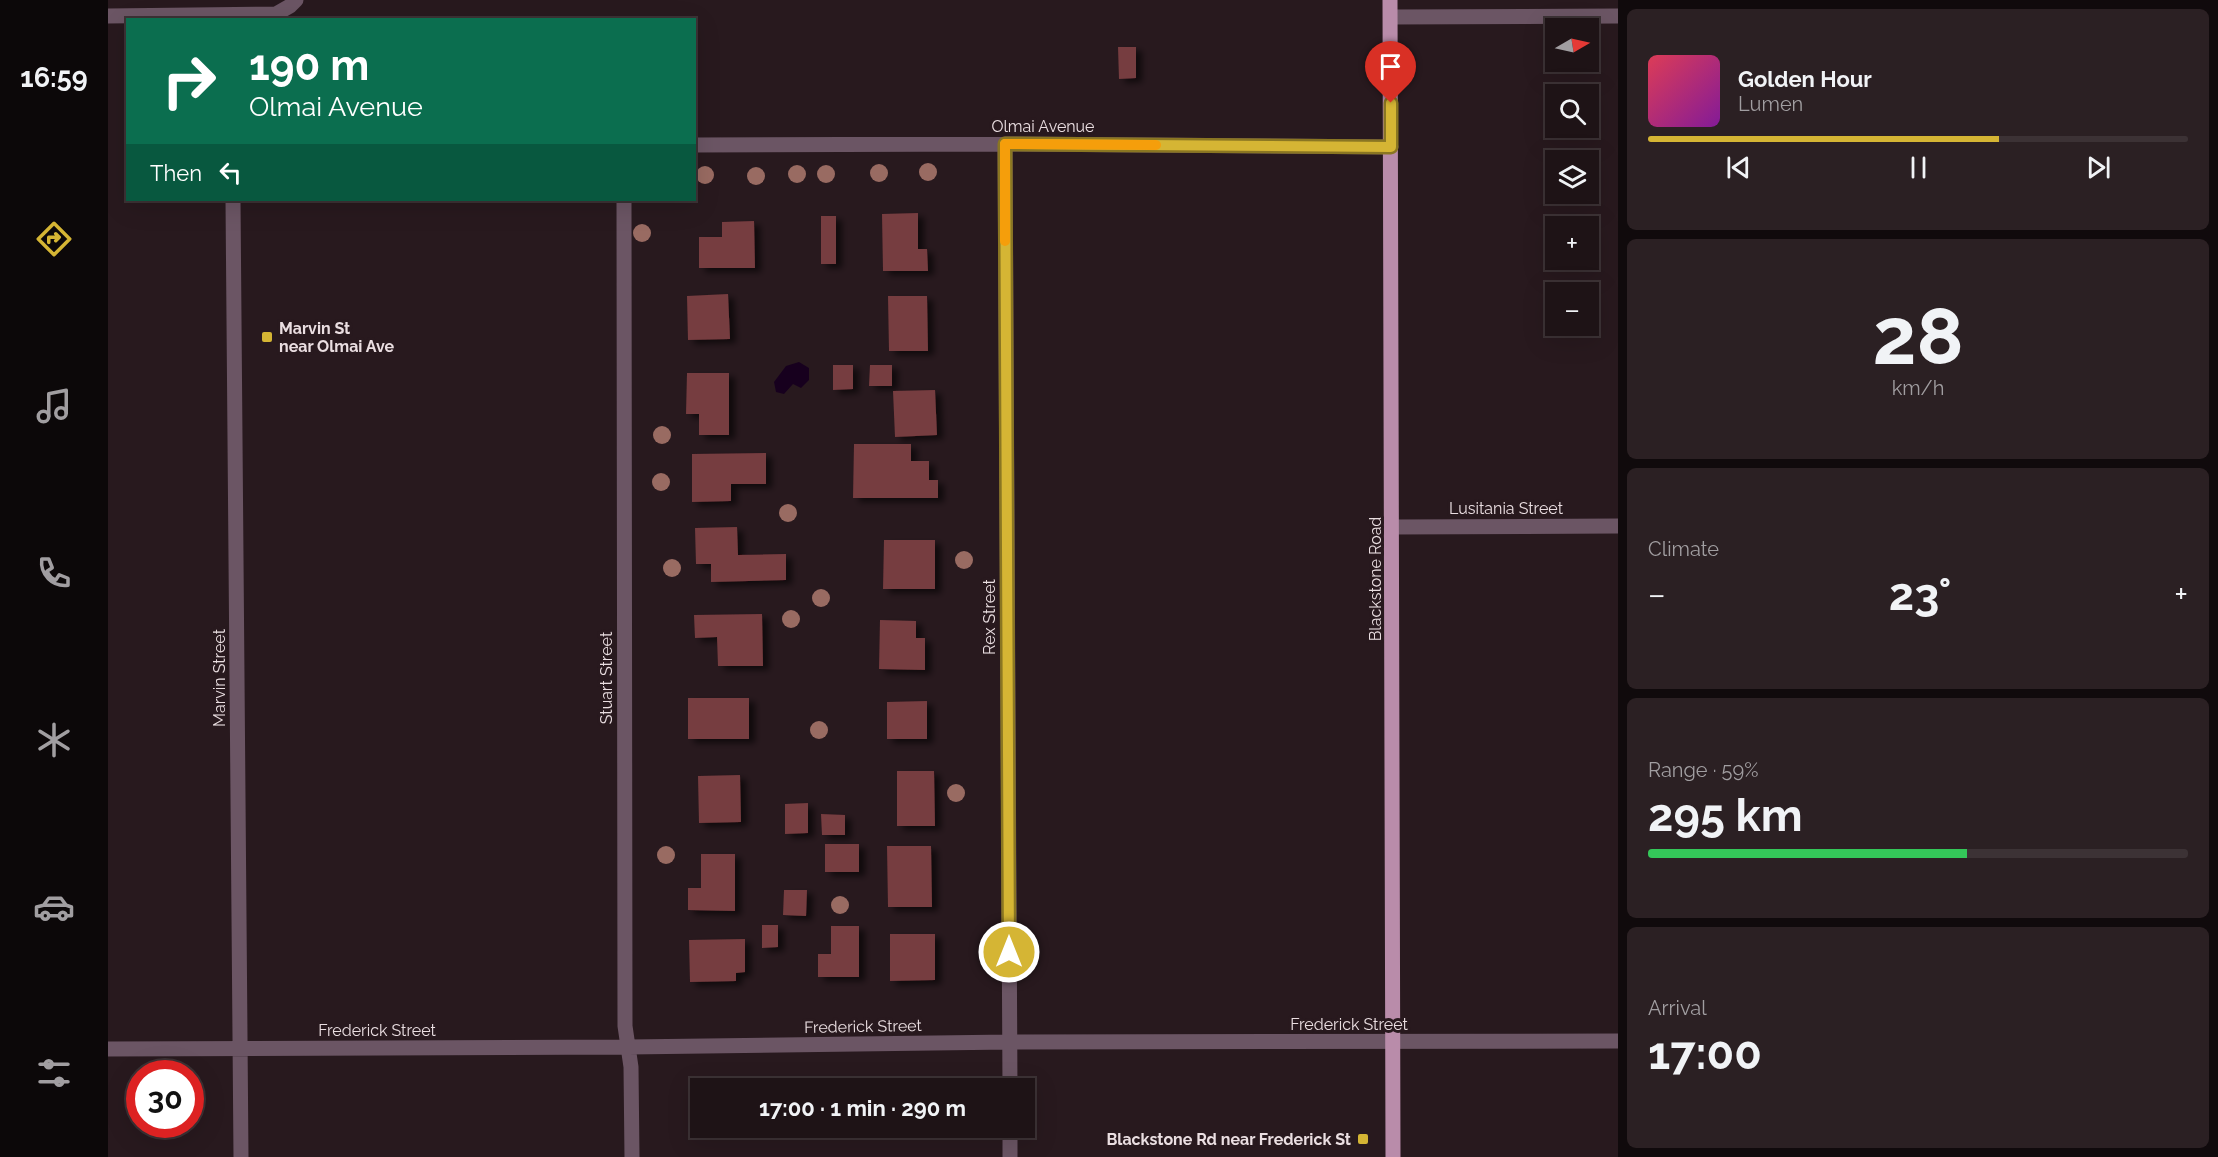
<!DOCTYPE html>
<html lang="en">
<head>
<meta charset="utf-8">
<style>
  :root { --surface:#1e1316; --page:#2b2023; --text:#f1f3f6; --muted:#a19ea1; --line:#3c3235; --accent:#d5b534 }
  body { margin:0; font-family:Raleway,sans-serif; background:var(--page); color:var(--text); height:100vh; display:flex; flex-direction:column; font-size:22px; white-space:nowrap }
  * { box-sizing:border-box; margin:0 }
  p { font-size:20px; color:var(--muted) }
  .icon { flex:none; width:33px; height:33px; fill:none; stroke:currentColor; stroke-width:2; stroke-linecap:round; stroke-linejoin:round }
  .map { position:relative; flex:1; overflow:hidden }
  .drawer { display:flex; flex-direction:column; gap:9px; padding:9px; background:#100a0c; width:600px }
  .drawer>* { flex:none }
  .guide { position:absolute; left:18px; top:18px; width:570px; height:183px; border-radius:0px; box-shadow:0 6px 24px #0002,0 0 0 2px var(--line); background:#0b6e4f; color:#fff; overflow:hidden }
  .needle { width:39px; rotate:81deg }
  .controls { position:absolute; left:1437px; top:18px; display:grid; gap:12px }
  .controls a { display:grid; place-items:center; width:54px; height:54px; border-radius:0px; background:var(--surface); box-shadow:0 6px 24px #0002,0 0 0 2px var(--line); font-size:30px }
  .speed { position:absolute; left:18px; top:1060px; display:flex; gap:12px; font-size:30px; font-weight:700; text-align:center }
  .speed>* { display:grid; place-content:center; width:78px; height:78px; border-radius:50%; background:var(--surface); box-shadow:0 6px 24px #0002,0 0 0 2px var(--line); line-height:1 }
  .speed .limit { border:9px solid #d22; background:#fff; color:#111 }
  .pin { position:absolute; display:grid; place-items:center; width:51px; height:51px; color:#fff; margin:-62px -26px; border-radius:50% 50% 50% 0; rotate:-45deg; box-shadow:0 0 6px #0007 }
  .pin .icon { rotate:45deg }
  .me { position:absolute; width:66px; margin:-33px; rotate:0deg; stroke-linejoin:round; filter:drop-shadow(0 0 4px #0008) }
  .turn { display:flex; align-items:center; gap:21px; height:126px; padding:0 24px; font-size:27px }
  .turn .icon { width:78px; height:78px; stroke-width:2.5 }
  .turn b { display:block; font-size:42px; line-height:51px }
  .then { display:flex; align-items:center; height:57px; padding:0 24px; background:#0003; gap:12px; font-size:22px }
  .big { font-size:45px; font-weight:700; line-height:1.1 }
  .drawer .card { flex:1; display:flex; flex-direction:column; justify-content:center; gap:9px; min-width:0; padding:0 21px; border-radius:9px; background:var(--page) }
  .drawer .dial { align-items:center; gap:0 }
  .dial b { font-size:78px; line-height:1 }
  .song { display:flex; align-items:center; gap:18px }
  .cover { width:72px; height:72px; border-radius:9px; background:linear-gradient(135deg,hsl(350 70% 55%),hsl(290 70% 35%)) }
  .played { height:6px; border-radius:3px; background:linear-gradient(90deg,var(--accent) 65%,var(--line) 65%) }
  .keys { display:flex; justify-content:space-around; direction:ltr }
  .heat { display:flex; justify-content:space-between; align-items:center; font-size:33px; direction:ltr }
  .charge { height:9px; border-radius:4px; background:linear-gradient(90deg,#34c759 59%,var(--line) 0) }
  .trip { position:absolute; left:582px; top:1078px; width:345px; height:60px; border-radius:0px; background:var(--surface); box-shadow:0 6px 24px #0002,0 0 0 2px var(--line); font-weight:700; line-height:60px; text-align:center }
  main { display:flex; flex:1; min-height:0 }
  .tabs { display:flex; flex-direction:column; width:108px; justify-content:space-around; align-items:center; background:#0c0809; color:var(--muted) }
  .tabs .icon { width:42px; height:42px }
  .tabs .current { color:var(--accent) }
  .tabs b { font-size:27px; color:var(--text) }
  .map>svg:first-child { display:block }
  .water { fill:#17001e }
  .building { fill:#763c3f; filter:url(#shadow) }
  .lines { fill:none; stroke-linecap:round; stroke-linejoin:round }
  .minor { stroke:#6b5564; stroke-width:15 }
  .major { stroke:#b98caa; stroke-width:15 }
  .tree { fill:#996b62 }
  .route-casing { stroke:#8a7622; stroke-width:15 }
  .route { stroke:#d5b534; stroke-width:10 }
  .slow { stroke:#f59e0b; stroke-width:10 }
  .poi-dot { fill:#d5b534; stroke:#28191e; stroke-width:2 }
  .labels { text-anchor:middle; stroke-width:6; stroke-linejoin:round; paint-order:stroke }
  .street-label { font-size:16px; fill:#eadee1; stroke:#28191e }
  .poi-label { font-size:16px; font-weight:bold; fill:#eadee1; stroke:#28191e; text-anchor:start }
</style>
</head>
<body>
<main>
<nav class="tabs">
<b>16:59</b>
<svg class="icon current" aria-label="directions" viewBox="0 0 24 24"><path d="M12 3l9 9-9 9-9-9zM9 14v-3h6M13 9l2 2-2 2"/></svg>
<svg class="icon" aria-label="music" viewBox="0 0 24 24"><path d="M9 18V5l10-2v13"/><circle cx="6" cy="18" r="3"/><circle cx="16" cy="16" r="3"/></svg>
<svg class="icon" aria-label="phone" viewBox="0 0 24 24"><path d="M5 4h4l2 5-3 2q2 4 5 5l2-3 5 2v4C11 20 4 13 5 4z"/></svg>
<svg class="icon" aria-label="climate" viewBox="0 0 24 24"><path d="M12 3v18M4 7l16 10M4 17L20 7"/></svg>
<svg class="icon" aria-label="car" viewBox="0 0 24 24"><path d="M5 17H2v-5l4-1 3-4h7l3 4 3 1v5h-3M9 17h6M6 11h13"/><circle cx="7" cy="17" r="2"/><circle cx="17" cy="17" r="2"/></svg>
<svg class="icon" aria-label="filters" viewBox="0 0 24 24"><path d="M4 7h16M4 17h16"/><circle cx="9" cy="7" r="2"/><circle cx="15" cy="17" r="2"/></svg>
</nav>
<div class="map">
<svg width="1510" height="1157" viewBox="0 0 1510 1157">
  <defs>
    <filter id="shadow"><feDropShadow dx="6" dy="4" stdDeviation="3" flood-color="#0009"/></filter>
  </defs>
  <rect width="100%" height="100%" fill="#28191e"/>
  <!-- water -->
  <path class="water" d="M 691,362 L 701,368 L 701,380 L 693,388 L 685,384 L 676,394 L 668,392 L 666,382 L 678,366 Z"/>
  <!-- building -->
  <path class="building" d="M 1010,47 L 1028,47 L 1028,78 L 1011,79 Z
    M 810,213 L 810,249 L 819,249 L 820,271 L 775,271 L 774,214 Z
    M 713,216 L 728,216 L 728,264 L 713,264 Z
    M 646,221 L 647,268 L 591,268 L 591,237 L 614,237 L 614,222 Z
    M 620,294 L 622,339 L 580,340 L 579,296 Z
    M 780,296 L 819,296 L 820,351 L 781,351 Z
    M 725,365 L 745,365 L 745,389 L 725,390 Z
    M 762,365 L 784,365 L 784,386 L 761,386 Z
    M 579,373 L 621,373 L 621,435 L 591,435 L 591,414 L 578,414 Z
    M 827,390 L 829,435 L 787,437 L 785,391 Z
    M 746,444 L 803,444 L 803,461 L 821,461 L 821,480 L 830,480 L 830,498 L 745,498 Z
    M 658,453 L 658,484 L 623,484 L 623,501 L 584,502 L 584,454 Z
    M 629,527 L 630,555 L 678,554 L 678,580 L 603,582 L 603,564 L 588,564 L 587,528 Z
    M 776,540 L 827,540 L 827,589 L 775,589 Z
    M 654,614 L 655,666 L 610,666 L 609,637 L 587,638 L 586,615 Z
    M 772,620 L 808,621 L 808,638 L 817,638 L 817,670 L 771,669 Z
    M 580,698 L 641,698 L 641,739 L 580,739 Z
    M 819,701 L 819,739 L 779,739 L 779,702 Z
    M 789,771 L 826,771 L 827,826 L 789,826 Z
    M 632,775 L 633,822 L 591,823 L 590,776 Z
    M 700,803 L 700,833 L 677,834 L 677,804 Z
    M 713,814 L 737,815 L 737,835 L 714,835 Z
    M 717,844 L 751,844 L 751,872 L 717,872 Z
    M 779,846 L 823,846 L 824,907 L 780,907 Z
    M 593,854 L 627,854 L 627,911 L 580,910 L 580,888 L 593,888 Z
    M 676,890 L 699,890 L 698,916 L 675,915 Z
    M 654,925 L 670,925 L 670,947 L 654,948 Z
    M 723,926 L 751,926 L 751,977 L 710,977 L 710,954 L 723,954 Z
    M 782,934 L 827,934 L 827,980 L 782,981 Z
    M 637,939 L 637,972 L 628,973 L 628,981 L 582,982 L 581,940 Z"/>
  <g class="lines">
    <!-- minor -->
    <path class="minor" d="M 0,16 L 168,14 L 182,6 L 188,0
      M 1283,17 L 1510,16
      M 897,144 L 902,1089
      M 586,145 L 897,144 L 1283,147
      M 125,200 L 133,1157
      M 516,200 L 517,1026 L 523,1067 L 524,1157
      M 1285,527 L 1510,526
      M 0,1049 L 520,1047 L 902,1042 L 1510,1041
      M 902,1128 L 902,1157"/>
    <!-- major -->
    <path class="major" d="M 1282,0 L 1285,1157"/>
  </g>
  <!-- trees -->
  <g class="tree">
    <circle cx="820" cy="172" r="9"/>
    <circle cx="771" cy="173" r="9"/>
    <circle cx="689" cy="174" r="9"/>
    <circle cx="718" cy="174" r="9"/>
    <circle cx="597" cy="175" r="9"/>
    <circle cx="648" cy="176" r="9"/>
    <circle cx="534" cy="233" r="9"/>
    <circle cx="554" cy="435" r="9"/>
    <circle cx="553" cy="482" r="9"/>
    <circle cx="680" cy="513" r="9"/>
    <circle cx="856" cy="560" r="9"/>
    <circle cx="564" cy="568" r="9"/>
    <circle cx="713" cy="598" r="9"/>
    <circle cx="683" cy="619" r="9"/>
    <circle cx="711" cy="730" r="9"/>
    <circle cx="848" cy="793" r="9"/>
    <circle cx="558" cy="855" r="9"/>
    <circle cx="732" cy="905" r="9"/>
  </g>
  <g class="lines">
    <!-- route casing -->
    <g class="route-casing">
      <path id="route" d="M 901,952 L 897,144 L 1283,147 L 1283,103"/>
    </g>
    <!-- route -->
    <use href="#route" class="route"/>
    <!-- slow -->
    <path class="slow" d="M 897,241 L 897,144 L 1048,145"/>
  </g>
  <!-- markers -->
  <g class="poi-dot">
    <rect x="153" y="331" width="12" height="12" rx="3"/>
    <rect x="1249" y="1133" width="12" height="12" rx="3"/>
  </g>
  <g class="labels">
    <!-- street labels -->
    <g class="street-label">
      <text x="935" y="132">Olmai Avenue</text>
      <text x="1398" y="514">Lusitania Street</text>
      <text transform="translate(1267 579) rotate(-90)" y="6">Blackstone Road</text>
      <text transform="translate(881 617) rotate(-90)" y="6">Rex Street</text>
      <text transform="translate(111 678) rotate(-90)" y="6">Marvin Street</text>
      <text transform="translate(498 678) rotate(-90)" y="6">Stuart Street</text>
      <text x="1241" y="1030">Frederick Street</text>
      <text transform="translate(755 1026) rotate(-1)" y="6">Frederick Street</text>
      <text x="269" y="1036">Frederick Street</text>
    </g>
    <!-- poi labels -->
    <g class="poi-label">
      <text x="171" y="334">Marvin St<tspan x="171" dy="18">near Olmai Ave</tspan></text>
      <text x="1243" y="1145" text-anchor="end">Blackstone Rd near Frederick St</text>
    </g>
  </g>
</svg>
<div class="controls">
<a><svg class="needle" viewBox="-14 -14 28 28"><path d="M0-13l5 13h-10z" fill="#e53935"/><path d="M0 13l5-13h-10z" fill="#a19ea1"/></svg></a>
<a><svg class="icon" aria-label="search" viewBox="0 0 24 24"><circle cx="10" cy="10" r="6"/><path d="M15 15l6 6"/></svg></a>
<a><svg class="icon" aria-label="layers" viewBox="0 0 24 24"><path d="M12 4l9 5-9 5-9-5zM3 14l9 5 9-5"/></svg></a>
<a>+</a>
<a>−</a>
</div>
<div class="speed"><div class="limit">30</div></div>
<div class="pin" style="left:1283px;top:103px;background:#d93025"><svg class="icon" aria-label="arrive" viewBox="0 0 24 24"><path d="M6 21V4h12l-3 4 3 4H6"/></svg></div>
<svg class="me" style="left:901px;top:952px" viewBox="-20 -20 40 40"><circle r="17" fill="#d5b534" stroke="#fff" stroke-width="3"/><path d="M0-11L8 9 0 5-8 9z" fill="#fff"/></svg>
<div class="trip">17:00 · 1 min · 290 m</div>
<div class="guide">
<div class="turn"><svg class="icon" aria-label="right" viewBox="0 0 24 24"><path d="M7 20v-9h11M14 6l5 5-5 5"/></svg><div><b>190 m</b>Olmai Avenue</div></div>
<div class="then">Then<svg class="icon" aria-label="left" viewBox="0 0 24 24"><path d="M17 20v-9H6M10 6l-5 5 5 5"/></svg></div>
</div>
</div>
<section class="drawer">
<div class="card">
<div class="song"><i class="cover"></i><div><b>Golden Hour</b><p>Lumen</p></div></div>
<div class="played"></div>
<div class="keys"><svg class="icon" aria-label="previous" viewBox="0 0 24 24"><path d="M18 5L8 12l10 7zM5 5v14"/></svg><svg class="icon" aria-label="pause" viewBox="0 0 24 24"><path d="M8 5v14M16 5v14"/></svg><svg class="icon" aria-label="next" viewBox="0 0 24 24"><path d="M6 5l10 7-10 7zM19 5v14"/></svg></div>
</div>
<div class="card dial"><b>28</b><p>km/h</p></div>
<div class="card"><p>Climate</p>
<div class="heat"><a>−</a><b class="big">23°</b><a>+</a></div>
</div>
<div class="card"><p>Range · 59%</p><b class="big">295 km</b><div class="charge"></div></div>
<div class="card"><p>Arrival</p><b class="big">17:00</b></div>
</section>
</main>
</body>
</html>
